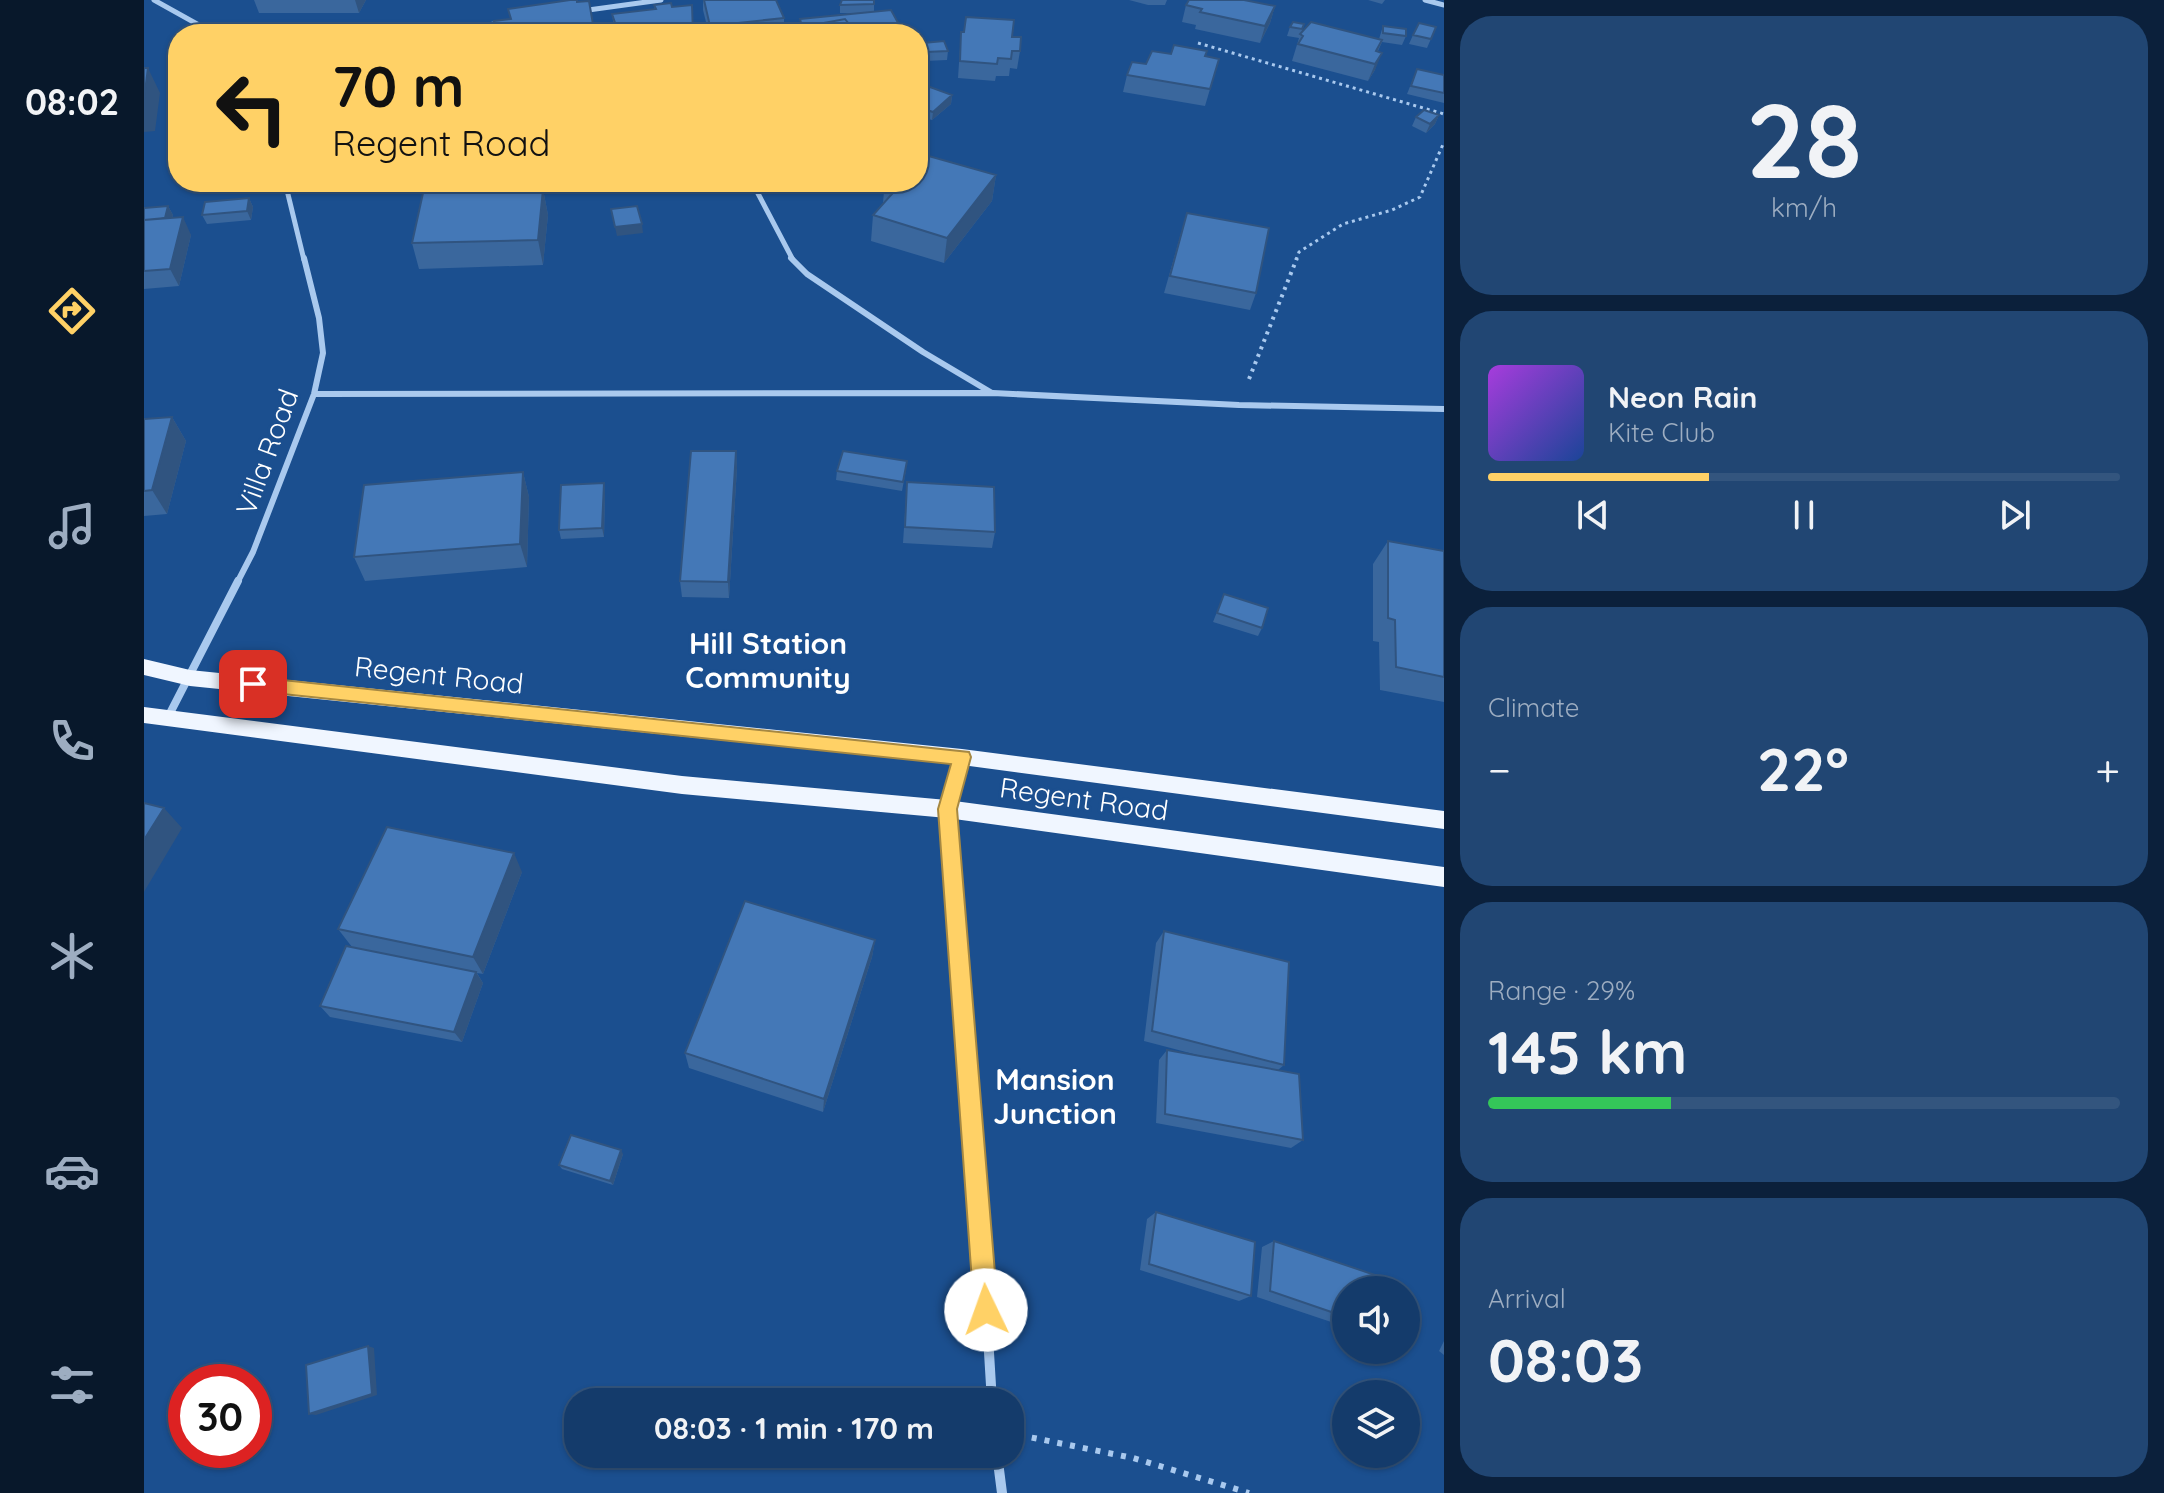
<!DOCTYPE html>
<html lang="en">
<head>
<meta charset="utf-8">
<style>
  :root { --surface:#143b6b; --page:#214673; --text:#f1f3f6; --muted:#9dadc1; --line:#33557e; --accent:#ffd166 }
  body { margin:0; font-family:Quicksand,sans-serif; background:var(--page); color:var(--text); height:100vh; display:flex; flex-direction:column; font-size:30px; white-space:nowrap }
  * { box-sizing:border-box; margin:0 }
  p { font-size:26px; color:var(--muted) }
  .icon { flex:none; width:44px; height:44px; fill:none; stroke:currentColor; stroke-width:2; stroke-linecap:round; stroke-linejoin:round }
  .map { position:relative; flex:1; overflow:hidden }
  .drawer { display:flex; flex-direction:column; gap:16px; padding:16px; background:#0b203b; width:720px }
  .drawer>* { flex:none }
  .guide { position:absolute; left:24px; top:24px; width:760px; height:168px; border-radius:32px; box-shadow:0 2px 6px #0004,0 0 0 2px var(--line); background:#ffd166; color:#111; overflow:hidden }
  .buttons { position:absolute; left:1188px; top:1276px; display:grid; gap:16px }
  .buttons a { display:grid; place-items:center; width:88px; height:88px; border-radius:50%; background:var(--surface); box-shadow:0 2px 6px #0004,0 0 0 2px var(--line); font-size:40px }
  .speed { position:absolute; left:24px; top:1364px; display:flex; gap:16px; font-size:40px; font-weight:700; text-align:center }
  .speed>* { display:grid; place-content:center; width:104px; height:104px; border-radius:50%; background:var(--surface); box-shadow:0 2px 6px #0004,0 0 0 2px var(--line); line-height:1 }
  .speed .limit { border:12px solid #d22; background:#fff; color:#111 }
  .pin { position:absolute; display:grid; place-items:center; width:68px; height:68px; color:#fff; margin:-34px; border-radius:16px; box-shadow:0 4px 12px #0006 }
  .me { position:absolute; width:88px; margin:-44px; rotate:357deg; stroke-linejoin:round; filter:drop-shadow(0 0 6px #0008) }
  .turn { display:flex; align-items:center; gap:28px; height:168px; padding:0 32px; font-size:36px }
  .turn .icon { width:104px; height:104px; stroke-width:2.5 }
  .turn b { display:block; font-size:56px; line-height:68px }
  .big { font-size:60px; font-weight:700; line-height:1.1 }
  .drawer .tile { flex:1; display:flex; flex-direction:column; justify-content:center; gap:12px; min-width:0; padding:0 28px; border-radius:32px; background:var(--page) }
  .drawer .dial { align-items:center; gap:0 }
  .dial b { font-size:104px; line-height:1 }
  .song { display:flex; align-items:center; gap:24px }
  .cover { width:96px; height:96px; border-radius:12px; background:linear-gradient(135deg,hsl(280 70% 55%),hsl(220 70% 35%)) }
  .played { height:8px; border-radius:4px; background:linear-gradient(90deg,var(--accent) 35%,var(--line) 35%) }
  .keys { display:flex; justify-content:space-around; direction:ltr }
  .heat { display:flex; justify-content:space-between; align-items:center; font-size:44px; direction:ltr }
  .charge { height:12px; border-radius:6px; background:linear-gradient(90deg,#34c759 29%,var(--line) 0) }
  .trip { position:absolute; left:420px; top:1388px; width:460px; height:80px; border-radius:32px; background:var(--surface); box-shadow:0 2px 6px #0004,0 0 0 2px var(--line); font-weight:700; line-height:80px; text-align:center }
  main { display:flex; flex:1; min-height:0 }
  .tab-bar { display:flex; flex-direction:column; width:144px; justify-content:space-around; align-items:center; background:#08182b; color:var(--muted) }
  .tab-bar .icon { width:56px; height:56px }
  .tab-bar .current { color:var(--accent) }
  .tab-bar b { font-size:36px; color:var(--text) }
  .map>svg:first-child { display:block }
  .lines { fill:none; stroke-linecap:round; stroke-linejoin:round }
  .path-far2 { stroke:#a9c9ee; stroke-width:3; stroke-dasharray:3 4; stroke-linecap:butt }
  .path-far1 { stroke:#a9c9ee; stroke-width:4; stroke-dasharray:3 5; stroke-linecap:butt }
  .path { stroke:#a9c9ee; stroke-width:6; stroke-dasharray:5 8; stroke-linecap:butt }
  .street-far3 { stroke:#a9c9ee; stroke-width:5 }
  .street-far2 { stroke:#a9c9ee; stroke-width:6 }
  .street-far1 { stroke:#a9c9ee; stroke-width:8 }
  .street { stroke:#a9c9ee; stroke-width:10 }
  .primary { fill:#f0f6ff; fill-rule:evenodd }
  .wall { fill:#3a679d }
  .shaded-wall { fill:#305480 }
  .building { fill:#4478b7; stroke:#305480; stroke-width:2 }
  .route { fill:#ffd166; stroke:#a68842; stroke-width:2 }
  .labels { text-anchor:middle; stroke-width:6; stroke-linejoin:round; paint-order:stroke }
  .street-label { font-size:28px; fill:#fff; stroke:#1b4f8f }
  .neighbourhood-label { font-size:30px; font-weight:bold; fill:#fff; stroke:#1b4f8f }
</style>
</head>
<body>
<main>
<nav class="tab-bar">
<b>08:02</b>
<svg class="icon current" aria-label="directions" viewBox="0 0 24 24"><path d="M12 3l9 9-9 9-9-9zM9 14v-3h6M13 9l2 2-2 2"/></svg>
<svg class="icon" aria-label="music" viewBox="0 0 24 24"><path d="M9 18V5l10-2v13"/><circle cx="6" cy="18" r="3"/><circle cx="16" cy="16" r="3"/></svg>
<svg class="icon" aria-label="phone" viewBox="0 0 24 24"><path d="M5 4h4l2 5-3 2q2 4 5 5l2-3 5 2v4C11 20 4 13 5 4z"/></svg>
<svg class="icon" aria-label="climate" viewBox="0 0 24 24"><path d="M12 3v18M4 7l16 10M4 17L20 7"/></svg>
<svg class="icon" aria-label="car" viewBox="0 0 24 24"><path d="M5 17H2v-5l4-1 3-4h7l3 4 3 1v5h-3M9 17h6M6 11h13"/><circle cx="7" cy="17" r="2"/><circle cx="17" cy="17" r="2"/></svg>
<svg class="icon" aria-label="filters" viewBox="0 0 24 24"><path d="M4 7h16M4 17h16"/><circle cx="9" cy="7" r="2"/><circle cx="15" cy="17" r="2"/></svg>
</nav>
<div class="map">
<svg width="1300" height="1493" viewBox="0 0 1300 1493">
  <rect width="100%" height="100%" fill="#1b4f8f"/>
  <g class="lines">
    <!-- path-far2 -->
    <path class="path-far2" d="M 1054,43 L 1300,114
      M 1152,260 L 1155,252 L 1199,224 L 1248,210 L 1276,197 L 1300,142"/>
    <!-- path-far1 -->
    <path class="path-far1" d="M 1105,379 L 1153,258"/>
    <!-- path -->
    <path class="path" d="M 875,1435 L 989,1458 L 1105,1493"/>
    <!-- street-far3 -->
    <path class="street-far3" d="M 10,0 L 71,34
      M 1281,0 L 1300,5
      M 437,11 L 517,0
      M 286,34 L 357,23
      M 141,182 L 160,260
      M 608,182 L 649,260"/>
    <!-- street-far2 -->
    <path class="street-far2" d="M 647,258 L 663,274 L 779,352 L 848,393
      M 170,394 L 849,393 L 1095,405 L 1300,409
      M 93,583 L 109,552 L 170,394 L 179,353 L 175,318 L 160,258"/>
    <!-- street-far1 -->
    <path class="street-far1" d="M 23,719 L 94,581
      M 818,757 L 803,809 L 818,988"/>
    <!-- street -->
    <path class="street" d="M 818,986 L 835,1187 L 848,1402
      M 853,1454 L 858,1493"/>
    <!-- primary -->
    <path class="primary" d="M 0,659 L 46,670 L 818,749 L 1300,811 L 1300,829 L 818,765 L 46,686 L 0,675 Z
      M 0,707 L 538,776 L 803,800 L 1300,867 L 1300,887 L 803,818 L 538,794 L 0,723 Z"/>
  </g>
  <!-- wall -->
  <path class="wall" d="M 110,0 L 222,0 L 215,13 L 115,13 Z
    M 559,0 L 632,0 L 640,18 L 640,30 L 656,27 L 656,19 L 710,13 L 696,13 L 696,5 L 730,0 L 730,11 L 758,30 L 758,34 L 565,34 L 559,10 Z
    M 985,0 L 1023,0 L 1021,5 L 1004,5 Z
    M 1224,0 L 1241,0 L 1238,4 Z
    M 445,1 L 451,34 L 350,34 L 367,19 L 433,2 Z
    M 510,5 L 528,7 L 550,34 L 471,34 L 468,14 L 510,10 Z
    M 1042,5 L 1131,6 L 1126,23 L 1116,43 L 1051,29 L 1052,25 L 1038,22 Z
    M 1160,24 L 1158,32 L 1235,39 L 1239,26 L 1262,36 L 1258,45 L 1238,42 L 1234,51 L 1231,70 L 1224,81 L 1148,61 L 1155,38 L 1143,36 L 1146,27 Z
    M 1292,27 L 1283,48 L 1265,44 L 1269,35 Z
    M 817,32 L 868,37 L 876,51 L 873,69 L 866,68 L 865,76 L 852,76 L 851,81 L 814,78 Z
    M 779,43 L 804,51 L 803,60 L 781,61 L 778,51 Z
    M 1027,54 L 1061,56 L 1075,59 L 1061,106 L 979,92 L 983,75 L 1002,64 Z
    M 1273,69 L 1300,75 L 1300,103 L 1263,94 Z
    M 808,95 L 807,104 L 788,120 L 774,116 L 774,98 Z
    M 1295,115 L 1291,124 L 1282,133 L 1268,126 L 1272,117 Z
    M 852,175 L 848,201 L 800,263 L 727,241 L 729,215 L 739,203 L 740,191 Z
    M 324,182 L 342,182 L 341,191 L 399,189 L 404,215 L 399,265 L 275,269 L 268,243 L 323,192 Z
    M 105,198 L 109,207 L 107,220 L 63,224 L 58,215 Z
    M 24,206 L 29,215 L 28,218 L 47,235 L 35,286 L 0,289 L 0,208 Z
    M 1038,230 L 1112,293 L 1106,310 L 1020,293 Z
    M 28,417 L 42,441 L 23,514 L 0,516 L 0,419 Z
    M 592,451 L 593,468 L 585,598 L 538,597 L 536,581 Z
    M 762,470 L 758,491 L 692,480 L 693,471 Z
    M 379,472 L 385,497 L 383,567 L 221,581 L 210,557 Z
    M 763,482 L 851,532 L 848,548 L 759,543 Z
    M 460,483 L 461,492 L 460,537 L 417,539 L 415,530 Z
    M 1244,541 L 1300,551 L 1300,702 L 1236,690 L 1235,642 L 1229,641 L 1229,564 Z
    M 1080,594 L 1118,628 L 1114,636 L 1069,622 Z
    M 378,872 L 339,974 L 333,973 L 339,983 L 318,1042 L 186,1017 L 176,1006 L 268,959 L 208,947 L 194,929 Z
    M 1020,931 L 1140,1065 L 1134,1070 L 1159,1140 L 1147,1148 L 1012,1123 L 1015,1060 L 1023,1050 L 1061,1057 L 1000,1041 L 1012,943 Z
    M 731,940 L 728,957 L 679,1112 L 545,1068 L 541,1053 Z
    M 479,1154 L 469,1185 L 418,1169 L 415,1165 Z
    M 1012,1212 L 1107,1296 L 1095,1301 L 996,1270 L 1003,1219 Z
    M 1130,1241 L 1202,1290 L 1202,1327 L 1113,1297 L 1118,1247 Z
    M 1300,1341 L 1300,1355 L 1295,1351 Z"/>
  <!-- shaded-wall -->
  <path class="shaded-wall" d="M 211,0 L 222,0 L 215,13 Z
    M 1131,6 L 1126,23 L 1116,43 L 1121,26 Z
    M 758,30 L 758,34 L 723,34 Z
    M 1238,53 L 1231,70 L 1224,81 L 1231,64 Z
    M 4,68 L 16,93 L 11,131 L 0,132 L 0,99 Z
    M 808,95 L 807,104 L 788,120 L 789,112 Z
    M 1295,115 L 1291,124 L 1282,133 L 1286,124 Z
    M 782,127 L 780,144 L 774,146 L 774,129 Z
    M 852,175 L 848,201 L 800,263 L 803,238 Z
    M 339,182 L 342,182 L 340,200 L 338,191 Z
    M 399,189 L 404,215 L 399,265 L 394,240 Z
    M 105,198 L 109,207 L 107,220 L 103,211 Z
    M 24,206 L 29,215 L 25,227 L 21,218 Z
    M 39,217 L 47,235 L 35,286 L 26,269 Z
    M 498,224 L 499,233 L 473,236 L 471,227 Z
    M 28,417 L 42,441 L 23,514 L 8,490 Z
    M 592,451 L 593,468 L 585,598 L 584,582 Z
    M 379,472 L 385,497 L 383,567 L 376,544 Z
    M 460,483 L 461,492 L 460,537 L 458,528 Z
    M 20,808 L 38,828 L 0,892 L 0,840 Z
    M 370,853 L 378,872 L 339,974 L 329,957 Z
    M 731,940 L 728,957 L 679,1112 L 680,1099 Z
    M 332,972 L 339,983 L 318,1042 L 310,1032 Z
    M 477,1150 L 479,1154 L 469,1185 L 466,1181 Z
    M 224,1346 L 230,1348 L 233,1395 L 172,1415 L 165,1414 Z"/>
  <!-- building -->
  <path class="building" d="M 426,0 L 433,0 L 433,2 L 445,1 L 450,30 L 350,34 L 350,21 L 367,19 L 364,9 Z
    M 560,0 L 632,0 L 640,18 L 566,26 Z
    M 698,0 L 730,0 L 730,4 L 696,5 Z
    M 1045,0 L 1100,0 L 1131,6 L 1121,26 L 1056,12 L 1058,9 L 1042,5 Z
    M 527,3 L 528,7 L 548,5 L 549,34 L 475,34 L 468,14 L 512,9 L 510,5 Z
    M 747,10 L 758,30 L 722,34 L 720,30 L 715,30 L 712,24 L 705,24 L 701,19 L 658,27 L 656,19 Z
    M 822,17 L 870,20 L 868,37 L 877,37 L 876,51 L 868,51 L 867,59 L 854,58 L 853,64 L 816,61 L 817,32 L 820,32 Z
    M 701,19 L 713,34 L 619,34 Z
    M 1149,22 L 1160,24 L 1158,29 L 1146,27 Z
    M 1167,22 L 1238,40 L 1232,51 L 1238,53 L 1231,64 L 1154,44 L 1159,36 L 1156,34 Z
    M 1275,23 L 1292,27 L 1287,39 L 1269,35 Z
    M 1239,26 L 1262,29 L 1262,36 L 1239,33 Z
    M 800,41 L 804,51 L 782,52 L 779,43 Z
    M 1030,45 L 1063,51 L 1061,56 L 1075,59 L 1066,89 L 983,75 L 988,62 L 1002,64 L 1008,51 L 1027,54 Z
    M 0,68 L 4,68 L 0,99 Z
    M 1273,69 L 1300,75 L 1300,93 L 1267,86 Z
    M 786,87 L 808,95 L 789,112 L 774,107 L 774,98 Z
    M 1280,110 L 1295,115 L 1286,124 L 1272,117 Z
    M 774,119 L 782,127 L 774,129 Z
    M 774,153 L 852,175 L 803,238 L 729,215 L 748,194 L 740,191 L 748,182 L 774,182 Z
    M 324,182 L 339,182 L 338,191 L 323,192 Z
    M 399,189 L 394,240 L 268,243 L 279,193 Z
    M 105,198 L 103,211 L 58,215 L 61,202 Z
    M 24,206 L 21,218 L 0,220 L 0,208 Z
    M 493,206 L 498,224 L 471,227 L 467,209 Z
    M 1043,213 L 1125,228 L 1112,293 L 1026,276 Z
    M 39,217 L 26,269 L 0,271 L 0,220 Z
    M 28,417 L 8,490 L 0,491 L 0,419 Z
    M 547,451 L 592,451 L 584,582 L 536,581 Z
    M 699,451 L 763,461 L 759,482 L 693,471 Z
    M 379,472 L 376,544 L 210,557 L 220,485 Z
    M 763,482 L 850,487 L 851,532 L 761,527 Z
    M 460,483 L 458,528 L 415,530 L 417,485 Z
    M 1244,541 L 1300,551 L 1300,677 L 1252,667 L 1251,620 L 1244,618 Z
    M 1080,594 L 1124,608 L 1118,628 L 1073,613 Z
    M 0,803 L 20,808 L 0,840 Z
    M 243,827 L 370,853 L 329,957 L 194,929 Z
    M 601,901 L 731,940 L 680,1099 L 541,1053 Z
    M 1020,931 L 1145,962 L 1140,1065 L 1008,1031 Z
    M 202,946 L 332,972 L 310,1032 L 176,1006 Z
    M 1023,1050 L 1155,1074 L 1159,1140 L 1021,1114 Z
    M 427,1135 L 477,1150 L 466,1181 L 415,1165 Z
    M 1012,1212 L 1111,1242 L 1107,1296 L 1005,1264 Z
    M 1130,1241 L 1234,1276 L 1233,1290 L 1202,1290 L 1202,1317 L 1126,1291 Z
    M 224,1346 L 228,1394 L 165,1414 L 162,1365 Z"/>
  <!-- route -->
  <path class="route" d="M 109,677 L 825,752 L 827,757 L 813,809 L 854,1310 L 851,1318 L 842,1322 L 834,1318 L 830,1310 L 794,809 L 807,764 L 109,691 L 100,684 Z"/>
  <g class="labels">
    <!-- street labels -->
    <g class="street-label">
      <text transform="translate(123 452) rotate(-70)" y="10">Villa Road</text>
      <text transform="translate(295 675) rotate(6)" y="10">Regent Road</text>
      <text transform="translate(940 799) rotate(8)" y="10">Regent Road</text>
    </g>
    <!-- neighbourhood labels -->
    <g class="neighbourhood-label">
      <text x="624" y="654">Hill Station<tspan x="624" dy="34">Community</tspan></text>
      <text x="911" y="1090">Mansion<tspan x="911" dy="34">Junction</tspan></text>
    </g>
  </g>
</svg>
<div class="buttons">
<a><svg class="icon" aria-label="sound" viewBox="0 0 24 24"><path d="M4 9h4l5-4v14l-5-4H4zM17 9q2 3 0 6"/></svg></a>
<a><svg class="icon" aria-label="layers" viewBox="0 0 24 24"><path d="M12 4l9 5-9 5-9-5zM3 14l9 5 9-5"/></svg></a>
</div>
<div class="speed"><div class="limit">30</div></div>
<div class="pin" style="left:109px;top:684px;background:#d93025"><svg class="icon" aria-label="arrive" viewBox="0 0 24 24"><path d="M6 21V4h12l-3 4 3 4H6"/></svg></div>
<svg class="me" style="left:842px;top:1310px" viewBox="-20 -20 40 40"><circle r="19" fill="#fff"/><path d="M0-13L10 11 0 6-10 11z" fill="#ffd166"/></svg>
<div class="trip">08:03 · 1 min · 170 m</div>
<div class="guide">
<div class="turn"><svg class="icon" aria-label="left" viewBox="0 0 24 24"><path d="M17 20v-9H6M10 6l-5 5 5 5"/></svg><div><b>70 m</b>Regent Road</div></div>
</div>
</div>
<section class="drawer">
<div class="tile dial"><b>28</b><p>km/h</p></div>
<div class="tile">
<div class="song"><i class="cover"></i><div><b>Neon Rain</b><p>Kite Club</p></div></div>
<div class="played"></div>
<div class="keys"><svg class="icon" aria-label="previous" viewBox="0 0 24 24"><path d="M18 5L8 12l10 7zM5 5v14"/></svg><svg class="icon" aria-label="pause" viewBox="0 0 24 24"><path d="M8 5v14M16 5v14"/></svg><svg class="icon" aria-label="next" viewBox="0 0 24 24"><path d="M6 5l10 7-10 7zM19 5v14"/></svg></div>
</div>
<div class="tile"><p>Climate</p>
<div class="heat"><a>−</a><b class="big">22°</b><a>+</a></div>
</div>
<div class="tile"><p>Range · 29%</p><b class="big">145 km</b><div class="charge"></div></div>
<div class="tile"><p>Arrival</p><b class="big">08:03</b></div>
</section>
</main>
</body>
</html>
